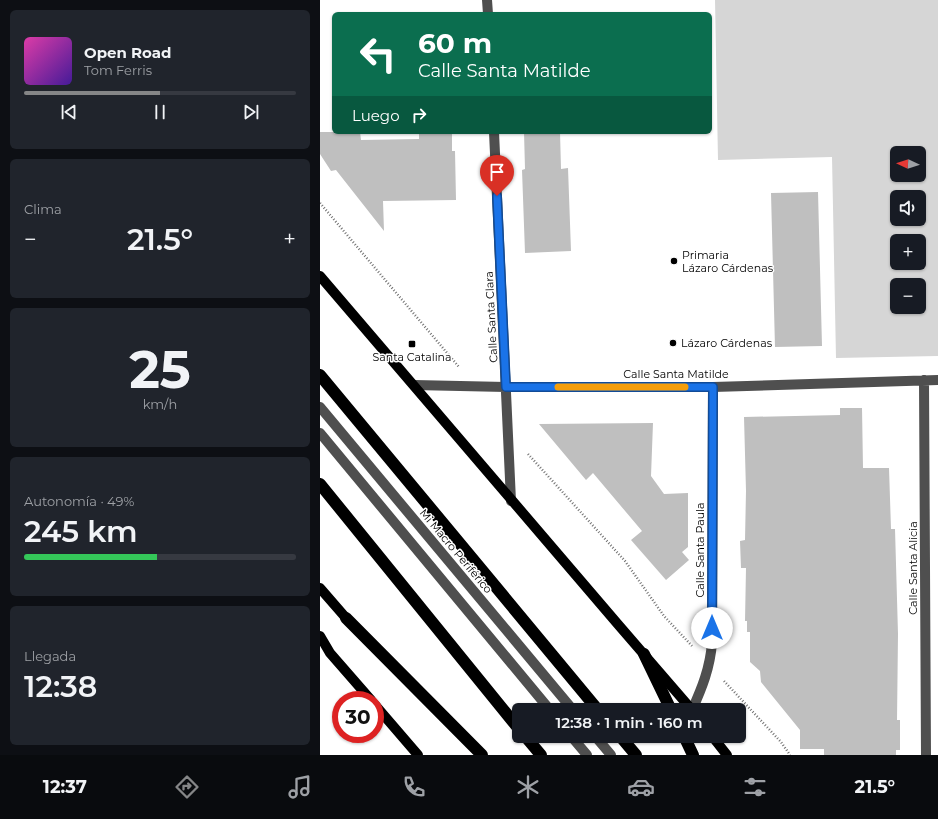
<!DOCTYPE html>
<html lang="es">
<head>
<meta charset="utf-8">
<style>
  :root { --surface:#171b24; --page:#20242c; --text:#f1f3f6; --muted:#9ea1a6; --line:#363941; --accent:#858687 }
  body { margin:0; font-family:Montserrat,sans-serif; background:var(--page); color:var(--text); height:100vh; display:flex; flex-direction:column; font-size:15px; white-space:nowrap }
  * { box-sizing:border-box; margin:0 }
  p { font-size:13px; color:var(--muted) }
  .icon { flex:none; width:22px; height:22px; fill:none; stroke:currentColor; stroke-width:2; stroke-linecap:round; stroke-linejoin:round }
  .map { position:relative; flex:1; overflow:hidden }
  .panel { display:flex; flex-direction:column; gap:10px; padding:10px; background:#0d0f14; width:320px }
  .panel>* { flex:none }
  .guide { position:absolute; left:12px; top:12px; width:380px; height:122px; border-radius:6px; box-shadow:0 1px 3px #0004; background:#0b6e4f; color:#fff; overflow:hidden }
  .needle { width:26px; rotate:274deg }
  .controls { position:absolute; left:570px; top:146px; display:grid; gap:8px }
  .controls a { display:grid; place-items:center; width:36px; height:36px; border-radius:6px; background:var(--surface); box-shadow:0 1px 3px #0004; font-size:20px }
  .speed { position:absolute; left:12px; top:691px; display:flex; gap:8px; font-size:20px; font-weight:700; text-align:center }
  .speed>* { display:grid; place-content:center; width:52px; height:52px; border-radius:50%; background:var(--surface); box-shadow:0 1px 3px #0004; line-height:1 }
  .speed .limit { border:6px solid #d22; background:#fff; color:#111 }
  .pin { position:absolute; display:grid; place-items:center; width:34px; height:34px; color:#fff; margin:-41px -17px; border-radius:50% 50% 50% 0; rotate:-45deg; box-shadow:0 0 4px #0007 }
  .pin .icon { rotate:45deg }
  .me { position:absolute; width:44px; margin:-22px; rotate:0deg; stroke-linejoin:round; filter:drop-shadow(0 0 3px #0008) }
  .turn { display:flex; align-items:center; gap:14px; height:84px; padding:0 20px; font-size:18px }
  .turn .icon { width:52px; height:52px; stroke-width:2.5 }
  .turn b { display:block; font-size:28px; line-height:34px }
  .then { display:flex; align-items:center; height:38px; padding:0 20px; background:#0003; gap:8px; font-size:15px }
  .big { font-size:30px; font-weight:600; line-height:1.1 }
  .panel .tile { flex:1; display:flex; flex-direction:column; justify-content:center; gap:6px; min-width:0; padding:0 14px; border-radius:6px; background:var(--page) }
  .panel .dial { align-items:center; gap:0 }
  .dial b { font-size:52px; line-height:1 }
  .song { display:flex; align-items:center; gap:12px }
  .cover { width:48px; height:48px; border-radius:6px; background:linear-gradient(135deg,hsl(320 70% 55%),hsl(260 70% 35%)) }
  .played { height:4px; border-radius:2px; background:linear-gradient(90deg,var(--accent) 50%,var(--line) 50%) }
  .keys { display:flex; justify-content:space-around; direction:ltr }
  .heat { display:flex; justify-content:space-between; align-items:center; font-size:22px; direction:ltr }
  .charge { height:6px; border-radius:3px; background:linear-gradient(90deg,#34c759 49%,var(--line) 0) }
  .trip { position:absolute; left:192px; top:703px; width:234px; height:40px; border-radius:6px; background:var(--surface); box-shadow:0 1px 3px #0004; font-weight:600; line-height:40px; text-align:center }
  .tabs { display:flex; height:64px; justify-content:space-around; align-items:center; background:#090b0e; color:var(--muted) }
  .tabs .icon { width:28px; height:28px }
  .tabs .active { color:var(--accent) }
  .tabs b { font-size:18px; color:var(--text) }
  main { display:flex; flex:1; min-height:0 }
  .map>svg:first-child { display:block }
  .green { fill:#d6d6d6; fill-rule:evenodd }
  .building { fill:#bfbfbf }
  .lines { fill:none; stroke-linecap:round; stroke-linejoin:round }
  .path { stroke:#717171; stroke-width:2.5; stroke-dasharray:1 2; stroke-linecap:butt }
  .minor { stroke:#4f4f4f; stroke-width:10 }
  .major { stroke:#000; stroke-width:10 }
  .highway { stroke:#000; stroke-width:12 }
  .route-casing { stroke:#114b97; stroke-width:10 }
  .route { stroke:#1a73e8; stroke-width:7 }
  .slow { stroke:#f59e0b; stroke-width:7 }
  .poi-dot { fill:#000; stroke:#fff; stroke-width:1.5 }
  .labels { text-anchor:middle; stroke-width:3; stroke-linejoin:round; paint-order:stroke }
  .poi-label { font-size:11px; fill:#000; stroke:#fff; text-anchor:start }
  .street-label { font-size:11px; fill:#000; stroke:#fff }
</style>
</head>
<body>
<main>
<section class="panel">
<div class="tile">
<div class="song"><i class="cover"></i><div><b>Open Road</b><p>Tom Ferris</p></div></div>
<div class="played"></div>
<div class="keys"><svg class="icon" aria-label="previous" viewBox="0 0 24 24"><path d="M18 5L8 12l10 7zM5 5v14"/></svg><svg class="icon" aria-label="pause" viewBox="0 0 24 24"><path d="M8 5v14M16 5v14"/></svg><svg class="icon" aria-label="next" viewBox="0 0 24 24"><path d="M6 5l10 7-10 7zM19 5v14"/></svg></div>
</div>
<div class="tile"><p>Clima</p>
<div class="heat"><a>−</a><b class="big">21.5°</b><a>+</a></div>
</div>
<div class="tile dial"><b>25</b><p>km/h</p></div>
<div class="tile"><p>Autonomía · 49%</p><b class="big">245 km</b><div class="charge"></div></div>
<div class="tile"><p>Llegada</p><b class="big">12:38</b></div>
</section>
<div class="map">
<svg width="618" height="755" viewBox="0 0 618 755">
  <rect width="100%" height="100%" fill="#fff"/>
  <!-- green -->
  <path class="green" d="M 395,0 L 618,0 L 618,356 L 516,358 L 512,157 L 398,160 ZM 577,153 L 599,153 L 599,175 L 577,175 ZM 577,197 L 599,197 L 599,219 L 577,219 ZM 577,241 L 599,241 L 599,263 L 577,263 ZM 577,285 L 599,285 L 599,307 L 577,307 Z"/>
  <!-- building -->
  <path class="building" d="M 0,132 L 40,132 L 41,140 L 99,139 L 99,132 L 132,132 L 132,151 L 135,151 L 136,200 L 63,201 L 64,231 L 16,170 L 11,171 L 0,154 Z
    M 204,132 L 240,132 L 241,169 L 248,168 L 251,251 L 205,253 L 202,170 L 205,169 Z
    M 498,192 L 502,346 L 455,347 L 451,193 Z
    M 520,408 L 542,408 L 543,468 L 569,468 L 571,529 L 575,529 L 578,634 L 577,720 L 580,720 L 580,750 L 576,750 L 576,755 L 504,755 L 504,749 L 480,749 L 480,730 L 441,682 L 440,671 L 430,662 L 430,632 L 427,632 L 427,621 L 425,621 L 426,568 L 421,568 L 420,541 L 425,540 L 426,491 L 424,417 L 520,415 Z
    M 333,423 L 331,476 L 344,494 L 368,493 L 368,547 L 362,552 L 369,560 L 346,580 L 311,540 L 322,531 L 273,473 L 266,480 L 219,424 Z"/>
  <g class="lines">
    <!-- path -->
    <path class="path" d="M 0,203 L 139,367
      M 208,454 L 305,561 L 344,616 L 372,646
      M 404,681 L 461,742 L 470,755"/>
    <!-- minor -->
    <path class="minor" d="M 167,0 L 168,14
      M 174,132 L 191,501
      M 604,380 L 606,755
      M 94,385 L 186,387 L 393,387 L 618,380
      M 0,407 L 253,710
      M 0,433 L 230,710
      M 372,710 C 382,688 390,668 392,643 L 393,387
      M 251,736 L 267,755
      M 275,736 L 291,755"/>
    <!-- major -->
    <path class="major" d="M 0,276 C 124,420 247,566 372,710
      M 0,588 L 26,618
      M 0,636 L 10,653 L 51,700
      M 55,705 L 98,755
      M 392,736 L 407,755"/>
    <!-- highway -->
    <path class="highway" d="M 0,375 L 278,710
      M 0,484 L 199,729
      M 26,618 L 162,755
      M 324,654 L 351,710
      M 205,736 L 221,755
      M 300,736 L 316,755
      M 364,736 L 373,755"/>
  </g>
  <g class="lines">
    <!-- route casing -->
    <g class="route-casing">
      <path id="route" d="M 177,196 L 186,387 L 393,387 L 392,628"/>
    </g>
    <!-- route -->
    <use href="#route" class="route"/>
    <!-- slow -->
    <path class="slow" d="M 238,387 L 365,387"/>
  </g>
  <!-- markers -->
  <g class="poi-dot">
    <circle cx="354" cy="261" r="4"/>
    <circle cx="353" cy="343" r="4"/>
    <rect x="88" y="340" width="8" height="8" rx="2"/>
  </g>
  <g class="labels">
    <!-- poi labels -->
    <g class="poi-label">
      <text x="362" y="259">Primaria<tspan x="362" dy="13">Lázaro Cárdenas</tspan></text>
      <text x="361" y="347">Lázaro Cárdenas</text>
      <text x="92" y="361" text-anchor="middle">Santa Catalina</text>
    </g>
    <!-- street labels -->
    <g class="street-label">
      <text transform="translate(171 317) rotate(-93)" y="4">Calle Santa Clara</text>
      <text x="356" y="378">Calle Santa Matilde</text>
      <text transform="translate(380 550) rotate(-90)" y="4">Calle Santa Paula</text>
      <text transform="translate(136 551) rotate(50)" y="4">Mi Macro Periférico</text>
      <text transform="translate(593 568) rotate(-90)" y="4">Calle Santa Alicia</text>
    </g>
  </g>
</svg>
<div class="controls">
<a><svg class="needle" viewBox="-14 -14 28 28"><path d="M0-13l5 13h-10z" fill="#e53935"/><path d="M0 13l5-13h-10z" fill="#9ea1a6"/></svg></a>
<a><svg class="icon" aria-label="sound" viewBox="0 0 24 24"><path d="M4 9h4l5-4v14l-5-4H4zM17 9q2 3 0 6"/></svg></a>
<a>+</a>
<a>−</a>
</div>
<div class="speed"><div class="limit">30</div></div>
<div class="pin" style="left:177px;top:196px;background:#d93025"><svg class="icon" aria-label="arrive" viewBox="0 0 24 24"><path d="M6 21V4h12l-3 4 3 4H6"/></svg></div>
<svg class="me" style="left:392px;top:628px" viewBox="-20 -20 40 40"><circle r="19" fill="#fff"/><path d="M0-13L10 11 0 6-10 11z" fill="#1a73e8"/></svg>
<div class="trip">12:38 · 1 min · 160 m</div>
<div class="guide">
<div class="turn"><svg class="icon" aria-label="left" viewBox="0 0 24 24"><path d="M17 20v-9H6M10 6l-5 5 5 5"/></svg><div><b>60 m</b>Calle Santa Matilde</div></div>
<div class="then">Luego<svg class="icon" aria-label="right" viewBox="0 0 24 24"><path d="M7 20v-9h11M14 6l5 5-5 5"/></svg></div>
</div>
</div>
</main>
<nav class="tabs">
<b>12:37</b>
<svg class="icon active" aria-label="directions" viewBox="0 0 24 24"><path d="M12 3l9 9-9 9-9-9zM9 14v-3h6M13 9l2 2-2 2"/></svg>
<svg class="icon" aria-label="music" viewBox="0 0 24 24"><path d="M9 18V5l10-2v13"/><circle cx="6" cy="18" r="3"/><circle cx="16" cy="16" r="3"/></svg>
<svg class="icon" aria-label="phone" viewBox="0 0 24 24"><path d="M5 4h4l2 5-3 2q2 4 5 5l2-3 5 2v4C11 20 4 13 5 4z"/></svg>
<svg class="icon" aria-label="climate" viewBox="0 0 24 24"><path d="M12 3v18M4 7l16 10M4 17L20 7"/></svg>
<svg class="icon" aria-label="car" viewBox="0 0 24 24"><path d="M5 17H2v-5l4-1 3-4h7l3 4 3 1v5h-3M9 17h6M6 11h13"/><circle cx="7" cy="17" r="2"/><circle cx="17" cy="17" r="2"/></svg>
<svg class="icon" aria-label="filters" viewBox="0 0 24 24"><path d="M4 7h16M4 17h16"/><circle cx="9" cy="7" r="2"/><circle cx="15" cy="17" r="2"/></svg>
<b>21.5°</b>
</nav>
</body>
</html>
